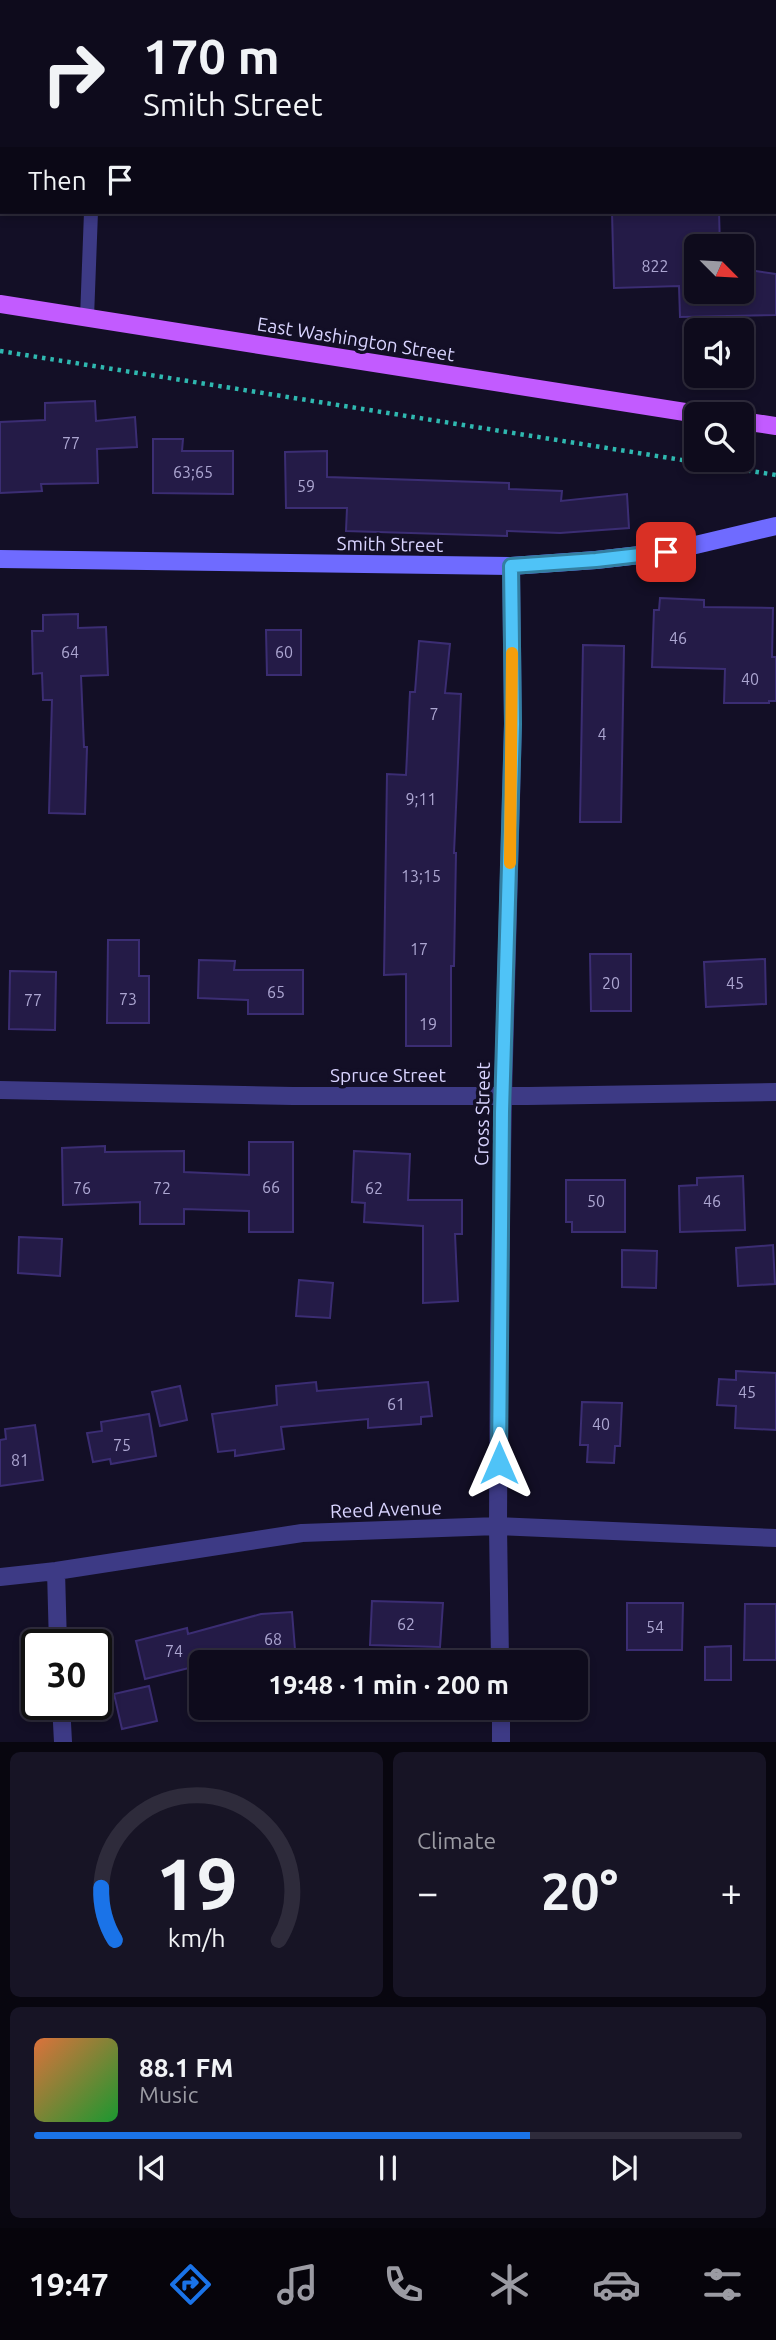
<!DOCTYPE html>
<html lang="en">
<head>
<meta charset="utf-8">
<style>
  :root { --surface:#0e0b1c; --page:#171425; --text:#f1f3f6; --muted:#9b9ba3; --line:#2e2b3b; --accent:#1a73e8 }
  body { margin:0; font-family:Ubuntu,sans-serif; background:var(--page); color:var(--text); height:100vh; display:flex; flex-direction:column; font-size:26px; white-space:nowrap }
  * { box-sizing:border-box; margin:0 }
  p { font-size:23px; color:var(--muted) }
  .icon { flex:none; width:38px; height:38px; fill:none; stroke:currentColor; stroke-width:2; stroke-linecap:round; stroke-linejoin:round }
  .map { position:relative; height:1742px; overflow:hidden }
  .sheet { display:flex; flex-direction:column; gap:10px; padding:10px; background:#08060f; flex:1 }
  .sheet>* { flex:none }
  .top-card { position:absolute; left:0px; top:0px; width:777px; height:214px; box-shadow:0 4px 10px #0003,0 0 0 2px var(--line); background:#0e0b1c; color:var(--text); overflow:hidden }
  .needle { width:46px; rotate:114deg }
  .tools { position:absolute; left:684px; top:234px; display:grid; gap:14px }
  .tools a { display:grid; place-items:center; width:70px; height:70px; border-radius:10px; background:var(--surface); box-shadow:0 4px 10px #0003,0 0 0 2px var(--line); font-size:35px }
  .speed { position:absolute; left:21px; top:1629px; display:flex; gap:14px; font-size:35px; font-weight:700; text-align:center }
  .speed>* { display:grid; place-content:center; width:91px; height:91px; border-radius:50%; background:var(--surface); box-shadow:0 4px 10px #0003,0 0 0 2px var(--line); line-height:1 }
  .speed .limit { border:4px solid #111; border-radius:10px; background:#fff; color:#111 }
  .pin { position:absolute; display:grid; place-items:center; width:60px; height:60px; color:#fff; margin:-30px; border-radius:14px; box-shadow:0 4px 10px #0006 }
  .me { position:absolute; width:77px; margin:-38px; rotate:0deg; stroke-linejoin:round; filter:drop-shadow(0 0 5px #0008) }
  .turn { display:flex; align-items:center; gap:24px; height:147px; padding:0 28px; font-size:32px }
  .turn .icon { width:91px; height:91px; stroke-width:2.5 }
  .turn b { display:block; font-size:49px; line-height:60px }
  .then { display:flex; align-items:center; height:66px; padding:0 28px; background:#0003; gap:14px; font-size:26px }
  .big { font-size:52px; font-weight:600; line-height:1.1 }
  .sheet .widget { flex:1; display:flex; flex-direction:column; justify-content:center; gap:10px; min-width:0; padding:0 24px; border-radius:10px; background:var(--page) }
  .sheet .dial { align-items:center; gap:0 }
  .dial svg { height:182px; overflow:visible; fill:none; stroke:var(--line); stroke-width:7; stroke-linecap:round; text-anchor:middle }
  .dial text { fill:var(--text); stroke:none }
  .song { display:flex; align-items:center; gap:21px }
  .cover { width:84px; height:84px; border-radius:10px; background:linear-gradient(135deg,hsl(20 70% 55%),hsl(130 70% 35%)) }
  .played { height:7px; border-radius:4px; background:linear-gradient(90deg,var(--accent) 70%,var(--line) 70%) }
  .keys { display:flex; justify-content:space-around; direction:ltr }
  .heat { display:flex; justify-content:space-between; align-items:center; font-size:38px; direction:ltr }
  .sheet .tiles { flex:1; display:grid; gap:10px; grid-template-columns:1fr 1fr }
  .widget:last-child { grid-column:span 2 }
  .trip { position:absolute; left:189px; top:1650px; width:399px; height:70px; border-radius:10px; background:var(--surface); box-shadow:0 4px 10px #0003,0 0 0 2px var(--line); font-weight:600; line-height:70px; text-align:center }
  .dock { display:flex; height:112px; justify-content:space-around; align-items:center; background:#06040b; color:var(--muted) }
  .dock .icon { width:49px; height:49px }
  .dock .current { color:var(--accent) }
  .dock b { font-size:32px; color:var(--text) }
  .map>svg:first-child { display:block }
  .green { fill:#12302f }
  .lines { fill:none; stroke-linecap:round; stroke-linejoin:round }
  .river { stroke:#0a1f44; stroke-width:61 }
  .building { fill:#241b47; stroke:#3b2d73; stroke-width:2 }
  .path { stroke:#2fb8b0; stroke-width:4.5; stroke-dasharray:3.5 5; stroke-linecap:butt }
  .lane { stroke:#3d3a85; stroke-width:14 }
  .street { stroke:#3d3a85; stroke-width:18 }
  .secondary { stroke:#6f6bff; stroke-width:18 }
  .primary { stroke:#c25bff; stroke-width:18 }
  .route-casing { stroke:#337fa1; stroke-width:18 }
  .route { stroke:#4fc3f7; stroke-width:12 }
  .slow { stroke:#f59e0b; stroke-width:12 }
  .labels { text-anchor:middle; stroke-width:7; stroke-linejoin:round; paint-order:stroke }
  .number-label { font-size:16px; fill:#aca6d1 }
  .street-label { font-size:19px; fill:#d9d4ff; stroke:#130f26 }
</style>
</head>
<body>
<div class="map">
<svg width="776" height="1742" viewBox="0 0 776 1742">
  <rect width="100%" height="100%" fill="#130f26"/>
  <!-- green -->
  <path class="green" d="M 0,0 L 363,0 L 362,2 L 2,2 L 2,7 Z"/>
  <g class="lines">
    <!-- river -->
    <path class="river" d="M 695,0 L 701,2
      M 775,27 L 776,27"/>
  </g>
  <!-- building -->
  <path class="building" d="M 612,212 L 719,212 L 720,247 L 696,247 L 696,292 L 742,292 L 742,269 L 776,274 L 776,315 L 680,317 L 679,286 L 614,288 Z
    M 95,401 L 96,421 L 135,417 L 137,447 L 97,449 L 98,483 L 41,484 L 42,491 L 0,493 L 0,422 L 45,420 L 45,403 Z
    M 153,439 L 183,439 L 182,451 L 233,451 L 233,494 L 153,493 Z
    M 327,451 L 327,477 L 509,483 L 509,489 L 562,491 L 561,501 L 627,494 L 629,528 L 560,533 L 507,531 L 507,536 L 346,531 L 347,508 L 286,508 L 285,452 Z
    M 660,598 L 704,600 L 704,607 L 773,608 L 772,657 L 776,657 L 776,701 L 769,701 L 769,703 L 724,703 L 725,669 L 652,667 L 654,610 L 659,610 Z
    M 78,614 L 78,628 L 106,627 L 108,675 L 81,676 L 84,747 L 87,747 L 85,814 L 49,813 L 52,700 L 43,700 L 42,673 L 33,674 L 32,631 L 43,631 L 43,615 Z
    M 266,630 L 301,630 L 301,675 L 267,675 Z
    M 419,641 L 450,644 L 445,693 L 461,694 L 454,853 L 456,853 L 454,966 L 451,966 L 451,1046 L 406,1046 L 406,974 L 384,975 L 387,774 L 406,775 L 410,692 L 415,692 Z
    M 583,645 L 624,646 L 621,822 L 580,822 Z
    M 108,940 L 139,940 L 139,976 L 149,976 L 149,1023 L 107,1023 Z
    M 590,954 L 631,954 L 631,1011 L 591,1011 Z
    M 765,959 L 766,1004 L 706,1007 L 704,962 Z
    M 199,960 L 235,961 L 234,970 L 303,970 L 303,1014 L 248,1014 L 248,1000 L 198,998 Z
    M 10,971 L 56,972 L 55,1030 L 9,1029 Z
    M 249,1142 L 293,1142 L 293,1232 L 249,1232 L 249,1211 L 184,1209 L 184,1224 L 140,1224 L 140,1202 L 63,1205 L 62,1148 L 105,1146 L 105,1152 L 184,1151 L 184,1172 L 249,1175 Z
    M 354,1151 L 410,1154 L 408,1200 L 462,1200 L 462,1234 L 455,1234 L 458,1301 L 423,1303 L 423,1226 L 364,1222 L 365,1203 L 352,1202 Z
    M 743,1176 L 745,1230 L 680,1232 L 679,1186 L 697,1185 L 697,1178 Z
    M 566,1180 L 625,1180 L 625,1232 L 572,1232 L 572,1222 L 566,1222 Z
    M 19,1237 L 62,1239 L 60,1276 L 18,1273 Z
    M 773,1245 L 775,1284 L 738,1286 L 736,1248 Z
    M 622,1250 L 657,1251 L 656,1288 L 622,1287 Z
    M 299,1280 L 333,1283 L 330,1318 L 296,1316 Z
    M 736,1371 L 776,1373 L 776,1430 L 735,1428 L 736,1406 L 717,1405 L 719,1379 L 736,1380 Z
    M 316,1382 L 317,1391 L 428,1382 L 432,1416 L 421,1417 L 421,1424 L 368,1428 L 368,1419 L 281,1427 L 284,1449 L 235,1456 L 235,1450 L 218,1452 L 212,1414 L 277,1405 L 276,1386 Z
    M 180,1386 L 187,1420 L 160,1426 L 152,1392 Z
    M 582,1402 L 622,1403 L 620,1446 L 615,1446 L 614,1463 L 587,1462 L 588,1445 L 580,1445 Z
    M 149,1414 L 156,1456 L 111,1464 L 110,1459 L 93,1462 L 87,1433 L 102,1431 L 101,1422 Z
    M 35,1425 L 43,1480 L 0,1486 L 0,1440 L 6,1439 L 5,1429 Z
    M 372,1601 L 443,1603 L 440,1647 L 370,1645 Z
    M 627,1603 L 683,1603 L 682,1650 L 627,1650 Z
    M 745,1604 L 776,1604 L 776,1660 L 744,1660 Z
    M 292,1612 L 296,1662 L 253,1662 L 252,1652 L 212,1662 L 201,1662 L 201,1665 L 145,1679 L 136,1641 L 187,1628 L 188,1634 L 261,1614 Z
    M 731,1646 L 731,1680 L 705,1680 L 705,1647 Z
    M 149,1686 L 157,1721 L 122,1729 L 114,1694 Z"/>
  <g class="lines">
    <!-- path -->
    <path class="path" d="M 0,351 L 776,475"/>
    <!-- lane -->
    <path class="lane" d="M 0,117 L 2,117
      M 87,318 L 91,212"/>
    <!-- street -->
    <path class="street" d="M 0,1090 L 293,1096 L 528,1096 L 776,1092
      M 56,1571 L 58,1645
      M 0,1577 L 56,1571 L 302,1533 L 498,1526 L 776,1538
      M 500,1662 L 498,1526 L 499,1336 L 503,1096 L 513,724 L 511,566
      M 61,1704 L 63,1742
      M 501,1708 L 501,1742"/>
    <!-- secondary -->
    <path class="secondary" d="M 0,559 L 511,566 L 596,560 L 666,552 L 776,526"/>
    <!-- primary -->
    <path class="primary" d="M 0,304 L 704,415
      M 742,421 L 776,426"/>
  </g>
  <g class="lines">
    <!-- route casing -->
    <g class="route-casing">
      <path id="route" d="M 499,1463 L 502,1112 L 513,724 L 511,566 L 596,560 L 666,552"/>
    </g>
    <!-- route -->
    <use href="#route" class="route"/>
    <!-- slow -->
    <path class="slow" d="M 510,863 L 512,653"/>
  </g>
  <g class="labels">
    <!-- number labels -->
    <g class="number-label">
      <text x="655" y="272">822</text>
      <text x="71" y="449">77</text>
      <text x="193" y="478">63;65</text>
      <text x="306" y="492">59</text>
      <text x="678" y="644">46</text>
      <text x="70" y="658">64</text>
      <text x="284" y="658">60</text>
      <text x="750" y="685">40</text>
      <text x="434" y="720">7</text>
      <text x="602" y="740">4</text>
      <text x="421" y="805">9;11</text>
      <text x="421" y="882">13;15</text>
      <text x="419" y="955">17</text>
      <text x="611" y="989">20</text>
      <text x="735" y="989">45</text>
      <text x="276" y="998">65</text>
      <text x="128" y="1005">73</text>
      <text x="33" y="1006">77</text>
      <text x="428" y="1030">19</text>
      <text x="271" y="1193">66</text>
      <text x="82" y="1194">76</text>
      <text x="162" y="1194">72</text>
      <text x="374" y="1194">62</text>
      <text x="596" y="1207">50</text>
      <text x="712" y="1207">46</text>
      <text x="747" y="1398">45</text>
      <text x="396" y="1410">61</text>
      <text x="601" y="1430">40</text>
      <text x="122" y="1451">75</text>
      <text x="20" y="1466">81</text>
      <text x="406" y="1630">62</text>
      <text x="655" y="1633">54</text>
      <text x="273" y="1645">68</text>
      <text x="174" y="1657">74</text>
    </g>
    <!-- street labels -->
    <g class="street-label">
      <text transform="translate(356 339) rotate(9)" y="7">East Washington Street</text>
      <text transform="translate(390 544) rotate(1)" y="7">Smith Street</text>
      <text x="388" y="1082">Spruce Street</text>
      <text transform="translate(482 1114) rotate(-89)" y="7">Cross Street</text>
      <text transform="translate(386 1509) rotate(-2)" y="7">Reed Avenue</text>
    </g>
  </g>
</svg>
<div class="tools">
<a><svg class="needle" viewBox="-14 -14 28 28"><path d="M0-13l5 13h-10z" fill="#e53935"/><path d="M0 13l5-13h-10z" fill="#9b9ba3"/></svg></a>
<a><svg class="icon" aria-label="sound" viewBox="0 0 24 24"><path d="M4 9h4l5-4v14l-5-4H4zM17 9q2 3 0 6"/></svg></a>
<a><svg class="icon" aria-label="search" viewBox="0 0 24 24"><circle cx="10" cy="10" r="6"/><path d="M15 15l6 6"/></svg></a>
</div>
<div class="speed"><div class="limit">30</div></div>
<div class="pin" style="left:666px;top:552px;background:#d93025"><svg class="icon" aria-label="arrive" viewBox="0 0 24 24"><path d="M6 21V4h12l-3 4 3 4H6"/></svg></div>
<svg class="me" style="left:499px;top:1463px" viewBox="-20 -20 40 40"><path d="M0-17L14 15 0 8-14 15z" fill="#4fc3f7" stroke="#fff" stroke-width="4"/></svg>
<div class="trip">19:48 · 1 min · 200 m</div>
<div class="top-card">
<div class="turn"><svg class="icon" aria-label="right" viewBox="0 0 24 24"><path d="M7 20v-9h11M14 6l5 5-5 5"/></svg><div><b>170 m</b>Smith Street</div></div>
<div class="then">Then<svg class="icon" aria-label="arrive" viewBox="0 0 24 24"><path d="M6 21V4h12l-3 4 3 4H6"/></svg></div>
</div>
</div>
<section class="sheet">
<div class="tiles">
<div class="widget dial"><svg viewBox="0 0 100 80">
<path d="M14 69A42 42 0 1 1 86 69"/>
<path d="M14 69A42 42 0 0 1 8 46" stroke="#1a73e8"/>
<text x="50" y="56" font-size="32" font-weight="700">19</text>
<text x="50" y="72" font-size="11">km/h</text>
</svg></div>
<div class="widget"><p>Climate</p>
<div class="heat"><a>−</a><b class="big">20°</b><a>+</a></div>
</div>
<div class="widget">
<div class="song"><i class="cover"></i><div><b>88.1 FM</b><p>Music</p></div></div>
<div class="played"></div>
<div class="keys"><svg class="icon" aria-label="previous" viewBox="0 0 24 24"><path d="M18 5L8 12l10 7zM5 5v14"/></svg><svg class="icon" aria-label="pause" viewBox="0 0 24 24"><path d="M8 5v14M16 5v14"/></svg><svg class="icon" aria-label="next" viewBox="0 0 24 24"><path d="M6 5l10 7-10 7zM19 5v14"/></svg></div>
</div>
</div>
</section>
<nav class="dock">
<b>19:47</b>
<svg class="icon current" aria-label="directions" viewBox="0 0 24 24"><path d="M12 3l9 9-9 9-9-9zM9 14v-3h6M13 9l2 2-2 2"/></svg>
<svg class="icon" aria-label="music" viewBox="0 0 24 24"><path d="M9 18V5l10-2v13"/><circle cx="6" cy="18" r="3"/><circle cx="16" cy="16" r="3"/></svg>
<svg class="icon" aria-label="phone" viewBox="0 0 24 24"><path d="M5 4h4l2 5-3 2q2 4 5 5l2-3 5 2v4C11 20 4 13 5 4z"/></svg>
<svg class="icon" aria-label="climate" viewBox="0 0 24 24"><path d="M12 3v18M4 7l16 10M4 17L20 7"/></svg>
<svg class="icon" aria-label="car" viewBox="0 0 24 24"><path d="M5 17H2v-5l4-1 3-4h7l3 4 3 1v5h-3M9 17h6M6 11h13"/><circle cx="7" cy="17" r="2"/><circle cx="17" cy="17" r="2"/></svg>
<svg class="icon" aria-label="filters" viewBox="0 0 24 24"><path d="M4 7h16M4 17h16"/><circle cx="9" cy="7" r="2"/><circle cx="15" cy="17" r="2"/></svg>
</nav>
</body>
</html>
